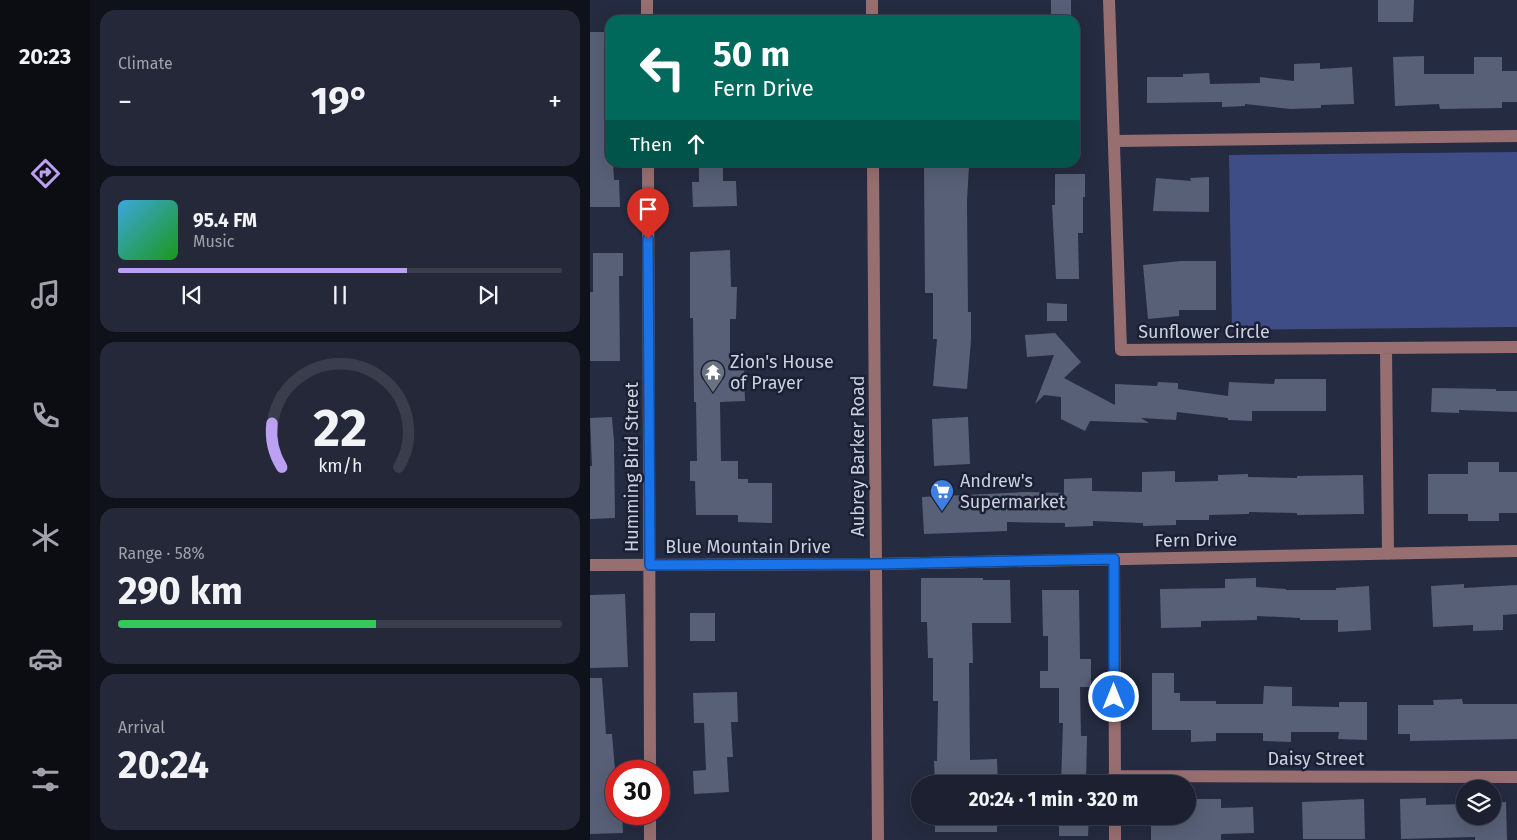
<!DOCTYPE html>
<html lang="en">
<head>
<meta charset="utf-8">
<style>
  :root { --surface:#1c2030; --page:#252838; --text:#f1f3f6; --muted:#a0a3ab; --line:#3a3e4c; --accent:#bca0f2 }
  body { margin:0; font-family:"Fira Sans",sans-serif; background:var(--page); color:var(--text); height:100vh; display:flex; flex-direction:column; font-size:19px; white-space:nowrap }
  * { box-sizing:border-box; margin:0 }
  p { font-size:16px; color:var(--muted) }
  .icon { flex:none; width:28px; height:28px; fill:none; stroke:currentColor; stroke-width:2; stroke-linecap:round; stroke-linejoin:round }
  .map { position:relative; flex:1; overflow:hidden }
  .drawer { display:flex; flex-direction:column; gap:10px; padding:10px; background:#0f121a; width:500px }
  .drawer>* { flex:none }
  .hud { position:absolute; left:15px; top:15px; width:475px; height:152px; border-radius:15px; box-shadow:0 5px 20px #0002,0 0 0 1px var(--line); background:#00695c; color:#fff; overflow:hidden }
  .controls { position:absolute; left:866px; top:780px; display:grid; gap:10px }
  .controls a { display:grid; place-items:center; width:45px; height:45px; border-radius:50%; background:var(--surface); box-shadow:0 5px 20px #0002,0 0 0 1px var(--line); font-size:25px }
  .speed { position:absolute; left:15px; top:760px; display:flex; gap:10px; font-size:25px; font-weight:700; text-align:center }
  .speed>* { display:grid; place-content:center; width:65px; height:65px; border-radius:50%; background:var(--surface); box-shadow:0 5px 20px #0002,0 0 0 1px var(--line); line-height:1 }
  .speed .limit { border:8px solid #d22; background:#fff; color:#111 }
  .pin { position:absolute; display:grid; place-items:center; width:42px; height:42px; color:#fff; margin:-51px -21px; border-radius:50% 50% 50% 0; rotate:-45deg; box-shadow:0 0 5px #0007 }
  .pin .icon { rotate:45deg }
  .me { position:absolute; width:55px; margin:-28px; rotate:0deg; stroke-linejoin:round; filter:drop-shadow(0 0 4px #0008) }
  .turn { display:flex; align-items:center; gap:18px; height:105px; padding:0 25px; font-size:22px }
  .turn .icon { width:65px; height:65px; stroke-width:2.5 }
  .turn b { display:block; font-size:35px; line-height:42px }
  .then { display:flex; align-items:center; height:48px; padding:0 25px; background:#0003; gap:10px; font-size:19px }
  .big { font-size:38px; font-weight:700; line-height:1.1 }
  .drawer .card { flex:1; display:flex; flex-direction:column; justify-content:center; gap:8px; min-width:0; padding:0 18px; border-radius:15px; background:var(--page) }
  .drawer .dial { align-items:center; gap:0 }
  .dial svg { height:130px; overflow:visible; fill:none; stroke:var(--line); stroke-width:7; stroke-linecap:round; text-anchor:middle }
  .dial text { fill:var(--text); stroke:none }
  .song { display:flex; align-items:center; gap:15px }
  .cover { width:60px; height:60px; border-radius:8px; background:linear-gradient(135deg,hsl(200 70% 55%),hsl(120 70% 35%)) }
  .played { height:5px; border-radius:2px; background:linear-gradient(90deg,var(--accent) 65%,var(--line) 65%) }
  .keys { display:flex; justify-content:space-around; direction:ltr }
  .heat { display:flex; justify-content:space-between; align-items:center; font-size:28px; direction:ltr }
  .charge { height:8px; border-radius:4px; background:linear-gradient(90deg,#34c759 58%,var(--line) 0) }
  .trip { position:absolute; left:321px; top:775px; width:285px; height:50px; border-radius:25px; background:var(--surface); box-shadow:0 5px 20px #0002,0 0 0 1px var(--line); font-weight:700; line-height:50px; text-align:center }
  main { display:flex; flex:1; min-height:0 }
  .tab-bar { display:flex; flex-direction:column; width:90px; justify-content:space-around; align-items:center; background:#0b0d13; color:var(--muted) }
  .tab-bar .icon { width:35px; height:35px }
  .tab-bar .selected { color:var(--accent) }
  .tab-bar b { font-size:22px; color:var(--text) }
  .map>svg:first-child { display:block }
  .green { fill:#3f4d86 }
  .building { fill:#586077 }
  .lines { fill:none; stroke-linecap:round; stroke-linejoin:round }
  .minor { stroke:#986f70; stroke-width:12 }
  .route-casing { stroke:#114b97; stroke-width:12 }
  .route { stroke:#1a73e8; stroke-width:9 }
  .labels { text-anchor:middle; stroke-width:5; stroke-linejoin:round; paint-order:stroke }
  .street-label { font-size:18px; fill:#cdd1df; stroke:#1b2135 }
  .poi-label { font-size:18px; fill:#cdd1df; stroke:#1b2135; text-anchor:start }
</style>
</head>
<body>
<main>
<nav class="tab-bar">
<b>20:23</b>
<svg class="icon selected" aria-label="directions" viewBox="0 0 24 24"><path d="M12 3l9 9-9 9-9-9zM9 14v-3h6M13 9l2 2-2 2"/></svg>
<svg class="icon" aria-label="music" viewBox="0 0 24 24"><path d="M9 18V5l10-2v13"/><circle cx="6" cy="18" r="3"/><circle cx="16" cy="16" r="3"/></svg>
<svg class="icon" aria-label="phone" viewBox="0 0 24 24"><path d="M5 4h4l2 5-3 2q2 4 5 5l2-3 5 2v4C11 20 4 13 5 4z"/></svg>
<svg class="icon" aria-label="climate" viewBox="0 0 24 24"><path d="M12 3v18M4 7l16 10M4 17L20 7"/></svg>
<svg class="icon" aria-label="car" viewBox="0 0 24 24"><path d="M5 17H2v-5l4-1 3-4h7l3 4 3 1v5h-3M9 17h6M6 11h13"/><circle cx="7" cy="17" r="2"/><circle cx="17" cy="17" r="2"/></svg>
<svg class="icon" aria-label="filters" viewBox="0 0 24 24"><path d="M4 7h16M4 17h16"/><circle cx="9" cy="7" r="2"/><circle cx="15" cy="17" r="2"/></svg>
</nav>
<section class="drawer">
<div class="card"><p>Climate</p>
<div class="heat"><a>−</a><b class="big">19°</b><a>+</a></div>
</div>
<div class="card">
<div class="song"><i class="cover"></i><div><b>95.4 FM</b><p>Music</p></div></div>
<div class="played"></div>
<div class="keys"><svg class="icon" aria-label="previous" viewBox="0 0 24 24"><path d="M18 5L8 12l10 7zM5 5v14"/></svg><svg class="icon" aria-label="pause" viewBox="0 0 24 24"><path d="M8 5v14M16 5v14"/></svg><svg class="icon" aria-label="next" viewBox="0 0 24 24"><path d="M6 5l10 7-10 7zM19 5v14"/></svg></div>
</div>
<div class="card dial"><svg viewBox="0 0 100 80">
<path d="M14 69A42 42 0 1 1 86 69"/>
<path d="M14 69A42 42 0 0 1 8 42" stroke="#bca0f2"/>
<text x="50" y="56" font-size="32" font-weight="700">22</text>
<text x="50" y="72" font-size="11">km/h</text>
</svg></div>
<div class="card"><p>Range · 58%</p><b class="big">290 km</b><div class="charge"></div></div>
<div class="card"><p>Arrival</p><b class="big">20:24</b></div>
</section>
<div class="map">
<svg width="927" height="840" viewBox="0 0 927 840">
  <rect width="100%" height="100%" fill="#252b40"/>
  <!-- green -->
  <path class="green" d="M 927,152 L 927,327 L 642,330 L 639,155 Z"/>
  <!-- building -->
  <path class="building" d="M 461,0 L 481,0 L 481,20 L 461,20 Z
    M 788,0 L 824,0 L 823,22 L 788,22 Z
    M 0,32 L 20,32 L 20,162 L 23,162 L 24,180 L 29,180 L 30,207 L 0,207 Z
    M 834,56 L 834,74 L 884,74 L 884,57 L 912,57 L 912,71 L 927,71 L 927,102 L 912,102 L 912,108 L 850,109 L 849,104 L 805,106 L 803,57 Z
    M 730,63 L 730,69 L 762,67 L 764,104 L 731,105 L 731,108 L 700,109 L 655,104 L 655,106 L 632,107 L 632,102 L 557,103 L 557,77 L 593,77 L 593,74 L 619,73 L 620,84 L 670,83 L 670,77 L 704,81 L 704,64 Z
    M 109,162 L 133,162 L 133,181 L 146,181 L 147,206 L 103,207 L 102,182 L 109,182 Z
    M 334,165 L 379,166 L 377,201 L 378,312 L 381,312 L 381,340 L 377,389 L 343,386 L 347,339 L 343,339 L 343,293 L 335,293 Z
    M 465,174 L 495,174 L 495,197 L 493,197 L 493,233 L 488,233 L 489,279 L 466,279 L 462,205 L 465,205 Z
    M 619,177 L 619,212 L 563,211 L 566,178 L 601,181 L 600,178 Z
    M 140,250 L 141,287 L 147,287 L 146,319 L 140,319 L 140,367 L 154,367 L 155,401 L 130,402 L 131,461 L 148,461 L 148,479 L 158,479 L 158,483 L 182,483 L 182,523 L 148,522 L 148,515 L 106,515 L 105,481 L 100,481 L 100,461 L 107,461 L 106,402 L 104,402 L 103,318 L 100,318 L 100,252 Z
    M 3,253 L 33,253 L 33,276 L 29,276 L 30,361 L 0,361 L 0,292 L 3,292 Z
    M 591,261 L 626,261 L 626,310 L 589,310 L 589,316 L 558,319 L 553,265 Z
    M 457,303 L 477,304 L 477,321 L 457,321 Z
    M 465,333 L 491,362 L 474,378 L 525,405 L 525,384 L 567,386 L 568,382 L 588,383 L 588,389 L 638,396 L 639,382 L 684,384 L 685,379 L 736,379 L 736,411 L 662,411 L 662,421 L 638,420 L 638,418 L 587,412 L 586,420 L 551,418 L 559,423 L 500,421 L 495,431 L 471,419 L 471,397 L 454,395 L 445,404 L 464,355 L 437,357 L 435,335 Z
    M 842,388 L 906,389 L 906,391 L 927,391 L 927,412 L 869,410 L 869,413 L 841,412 Z
    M 22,417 L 24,442 L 25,518 L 0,519 L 0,466 L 2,466 L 0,418 Z
    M 378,417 L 380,464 L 344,466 L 342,419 Z
    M 878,462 L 909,462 L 909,472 L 927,472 L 927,513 L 909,513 L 909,521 L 878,521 L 878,514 L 838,514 L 838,474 L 878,474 Z
    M 585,471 L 585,482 L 628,481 L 628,475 L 658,474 L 658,477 L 707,478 L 707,476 L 773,475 L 774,514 L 707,515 L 707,513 L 659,512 L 659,514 L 619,515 L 619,520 L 586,520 L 586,525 L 553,526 L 553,523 L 503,521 L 503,526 L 475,527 L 475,523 L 417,522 L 417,531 L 334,534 L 332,497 L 437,492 L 474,493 L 474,479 L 502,478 L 502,491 L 552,492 L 552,472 Z
    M 331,578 L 393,578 L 393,580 L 420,580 L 421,623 L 382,623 L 383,663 L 379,663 L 380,760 L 407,759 L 408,784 L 345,784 L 344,761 L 347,761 L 348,701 L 343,701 L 343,658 L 338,658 L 337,622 L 331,622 Z
    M 666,578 L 666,587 L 696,589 L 696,590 L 746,590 L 746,588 L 779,586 L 781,630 L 748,632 L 748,620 L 710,620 L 710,618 L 667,616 L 667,620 L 611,621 L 611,627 L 571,628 L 570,589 L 635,588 L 635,579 Z
    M 874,584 L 874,588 L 927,585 L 927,614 L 913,615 L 913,630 L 883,631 L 883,625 L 843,627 L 841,586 Z
    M 452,590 L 489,590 L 490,659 L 501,659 L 501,687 L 490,687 L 491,736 L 497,736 L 496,784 L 471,784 L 473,723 L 469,723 L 469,688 L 450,688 L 450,671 L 458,671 L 458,636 L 453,636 Z
    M 35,594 L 38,667 L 0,668 L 0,595 Z
    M 100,613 L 125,613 L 125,641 L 100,641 Z
    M 562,673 L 584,673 L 584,693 L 590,693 L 590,701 L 626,701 L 626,704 L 673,704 L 674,686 L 702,687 L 702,706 L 749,707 L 749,702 L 777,702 L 777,740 L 748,739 L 749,732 L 701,732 L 701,742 L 673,741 L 673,733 L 626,733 L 626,741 L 601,742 L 601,730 L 562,730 Z
    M 0,678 L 12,678 L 16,734 L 22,734 L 25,770 L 26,770 L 26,814 L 32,814 L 33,833 L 0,834 Z
    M 147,692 L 148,722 L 141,722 L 143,757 L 137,757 L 139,792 L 104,794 L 103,771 L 116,770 L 114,723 L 104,723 L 103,693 Z
    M 872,699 L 873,704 L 927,704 L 927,739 L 820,741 L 820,734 L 808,734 L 808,705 L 844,705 L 843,700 Z
    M 836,798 L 836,805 L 875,804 L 875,816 L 902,816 L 902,803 L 916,802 L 917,840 L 885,840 L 885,837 L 811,839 L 810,799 Z
    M 600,799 L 631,799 L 631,808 L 663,807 L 664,833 L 631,834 L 631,840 L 561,840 L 561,816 L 601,816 Z
    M 774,799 L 775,839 L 713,839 L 712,802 Z
    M 345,816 L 407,816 L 407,832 L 345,832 Z
    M 469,816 L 499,816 L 498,836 L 469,836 Z"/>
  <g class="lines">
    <!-- minor -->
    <path class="minor" d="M 57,0 L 57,20
      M 282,0 L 282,20
      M 519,0 L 531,350 L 927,347
      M 524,141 L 927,136
      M 58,162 L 60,771
      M 283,162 L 288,840
      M 796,349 L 798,554
      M 524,559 L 525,784
      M 0,565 L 286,564 L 927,551
      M 524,776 L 927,777
      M 60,814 L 60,840
      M 525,816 L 525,840"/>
  </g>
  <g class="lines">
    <!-- route casing -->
    <g class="route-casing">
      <path id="route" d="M 58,239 L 60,565 L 286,564 L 524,559 L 524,697"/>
    </g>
    <!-- route -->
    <use href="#route" class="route"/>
  </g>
  <!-- icons -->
  <defs>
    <g id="temple-pin" transform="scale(1.25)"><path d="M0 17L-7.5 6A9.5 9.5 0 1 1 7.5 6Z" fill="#6b7280" stroke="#1b2135"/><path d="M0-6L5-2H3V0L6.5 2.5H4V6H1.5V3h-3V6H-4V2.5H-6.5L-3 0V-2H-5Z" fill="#fff"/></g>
    <g id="supermarket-pin" transform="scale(1.25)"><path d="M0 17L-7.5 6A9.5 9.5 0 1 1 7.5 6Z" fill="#3f7fe0" stroke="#1b2135"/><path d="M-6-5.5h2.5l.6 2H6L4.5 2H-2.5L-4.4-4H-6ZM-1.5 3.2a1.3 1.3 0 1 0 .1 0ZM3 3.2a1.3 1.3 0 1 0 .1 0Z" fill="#fff"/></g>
  </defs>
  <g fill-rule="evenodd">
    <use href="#temple-pin" x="123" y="372"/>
    <use href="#supermarket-pin" x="352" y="491"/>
  </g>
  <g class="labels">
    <!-- street labels -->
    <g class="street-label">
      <text x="614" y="338">Sunflower Circle</text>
      <text transform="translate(268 456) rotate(-90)" y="6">Aubrey Barker Road</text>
      <text transform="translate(42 467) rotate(-90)" y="6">Humming Bird Street</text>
      <text transform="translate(606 540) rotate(-1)" y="6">Fern Drive</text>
      <text x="158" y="553">Blue Mountain Drive</text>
      <text x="726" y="765">Daisy Street</text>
    </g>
    <!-- poi labels -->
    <g class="poi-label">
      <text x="140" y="368">Zion's House<tspan x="140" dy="21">of Prayer</tspan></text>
      <text x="370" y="487">Andrew's<tspan x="370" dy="21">Supermarket</tspan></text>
    </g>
  </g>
</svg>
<div class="controls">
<a><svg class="icon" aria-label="layers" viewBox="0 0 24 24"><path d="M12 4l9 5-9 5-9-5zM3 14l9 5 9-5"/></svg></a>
</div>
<div class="speed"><div class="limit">30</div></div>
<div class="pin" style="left:58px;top:239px;background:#d93025"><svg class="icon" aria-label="arrive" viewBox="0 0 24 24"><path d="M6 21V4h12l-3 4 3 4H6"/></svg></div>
<svg class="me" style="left:524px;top:697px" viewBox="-20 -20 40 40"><circle r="17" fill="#1a73e8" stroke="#fff" stroke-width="3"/><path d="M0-11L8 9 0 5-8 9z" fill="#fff"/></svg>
<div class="trip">20:24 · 1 min · 320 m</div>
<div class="hud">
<div class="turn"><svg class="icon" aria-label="left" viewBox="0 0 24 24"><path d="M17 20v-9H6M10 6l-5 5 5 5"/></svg><div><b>50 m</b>Fern Drive</div></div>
<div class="then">Then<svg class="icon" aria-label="ahead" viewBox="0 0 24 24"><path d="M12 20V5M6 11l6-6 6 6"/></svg></div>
</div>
</div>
</main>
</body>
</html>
